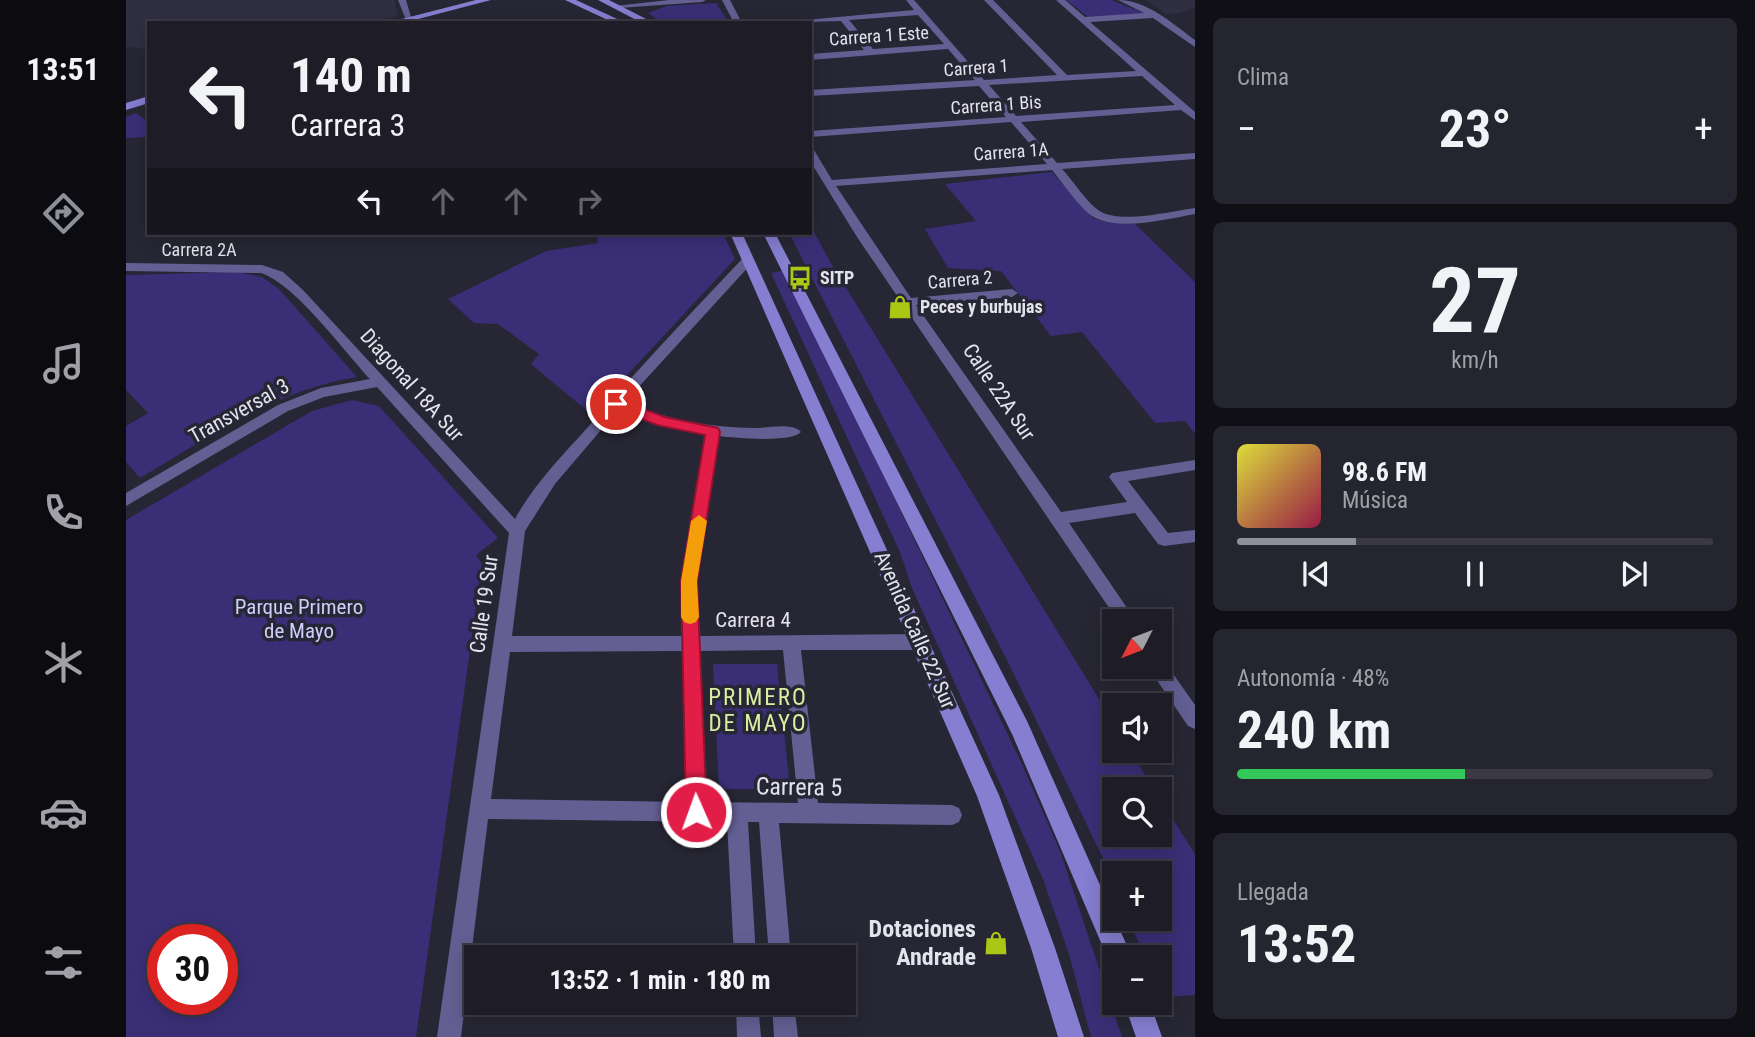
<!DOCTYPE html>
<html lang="es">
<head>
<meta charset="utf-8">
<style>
  :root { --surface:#1d1c27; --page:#25252f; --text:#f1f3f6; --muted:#a0a1a7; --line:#3b3a44; --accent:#8c9099 }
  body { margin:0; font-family:"Roboto Condensed",sans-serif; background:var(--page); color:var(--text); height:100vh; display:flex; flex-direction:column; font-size:26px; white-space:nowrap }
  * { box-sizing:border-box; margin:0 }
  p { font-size:23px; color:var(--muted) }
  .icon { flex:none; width:38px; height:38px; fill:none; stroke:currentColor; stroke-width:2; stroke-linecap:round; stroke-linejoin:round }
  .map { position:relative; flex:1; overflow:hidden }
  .side { display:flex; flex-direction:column; gap:18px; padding:18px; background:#100f15; width:560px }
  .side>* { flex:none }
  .hud { position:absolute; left:21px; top:21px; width:665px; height:214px; border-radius:0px; box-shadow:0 4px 18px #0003,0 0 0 2px var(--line); background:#1d1c27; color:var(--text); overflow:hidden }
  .needle { width:46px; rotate:228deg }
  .controls { position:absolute; left:976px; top:609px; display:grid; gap:14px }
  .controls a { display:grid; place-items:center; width:70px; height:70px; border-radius:0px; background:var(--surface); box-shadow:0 4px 18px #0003,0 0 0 2px var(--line); font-size:35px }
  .speed { position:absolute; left:21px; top:924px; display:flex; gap:14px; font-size:35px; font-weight:700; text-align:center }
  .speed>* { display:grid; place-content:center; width:91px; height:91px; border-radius:50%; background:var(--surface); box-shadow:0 4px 18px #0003,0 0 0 2px var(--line); line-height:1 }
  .speed .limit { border:10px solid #d22; background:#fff; color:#111 }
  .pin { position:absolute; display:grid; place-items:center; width:60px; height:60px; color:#fff; margin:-30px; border:4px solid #fff; border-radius:50%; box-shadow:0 2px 7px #0007 }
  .me { position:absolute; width:77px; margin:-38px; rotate:358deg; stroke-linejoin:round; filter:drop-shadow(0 0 5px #0008) }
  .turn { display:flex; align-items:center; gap:24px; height:147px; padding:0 28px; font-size:32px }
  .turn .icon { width:91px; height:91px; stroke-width:2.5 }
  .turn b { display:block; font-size:49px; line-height:60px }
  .lanes { display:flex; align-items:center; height:66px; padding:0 28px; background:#0003; justify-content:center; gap:35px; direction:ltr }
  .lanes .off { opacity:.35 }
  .big { font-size:52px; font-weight:700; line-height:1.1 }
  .side .tile { flex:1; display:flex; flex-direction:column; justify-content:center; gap:10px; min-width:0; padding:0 24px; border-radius:10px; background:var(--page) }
  .side .dial { align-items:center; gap:0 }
  .dial b { font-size:91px; line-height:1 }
  .song { display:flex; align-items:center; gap:21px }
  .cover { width:84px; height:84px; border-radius:10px; background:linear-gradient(135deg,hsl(60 70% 55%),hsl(340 70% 35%)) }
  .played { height:7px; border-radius:4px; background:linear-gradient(90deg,var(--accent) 25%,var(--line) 25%) }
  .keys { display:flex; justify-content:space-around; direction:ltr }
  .heat { display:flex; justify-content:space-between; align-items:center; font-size:38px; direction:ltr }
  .charge { height:10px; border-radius:5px; background:linear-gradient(90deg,#34c759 48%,var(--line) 0) }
  .trip { position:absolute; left:338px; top:945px; width:392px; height:70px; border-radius:0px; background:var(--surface); box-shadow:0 4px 18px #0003,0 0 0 2px var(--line); font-weight:700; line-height:70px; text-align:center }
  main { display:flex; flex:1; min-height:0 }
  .menu { display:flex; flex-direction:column; width:126px; justify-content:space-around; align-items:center; background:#0c0b10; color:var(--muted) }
  .menu .icon { width:49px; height:49px }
  .menu .selected { color:var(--accent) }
  .menu b { font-size:32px; color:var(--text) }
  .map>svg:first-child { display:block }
  .built { fill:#302f42 }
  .green { fill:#3a2f77; fill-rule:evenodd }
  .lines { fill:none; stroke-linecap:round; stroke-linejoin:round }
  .street { fill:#635f93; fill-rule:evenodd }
  .secondary { fill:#857ed1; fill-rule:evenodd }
  .route { fill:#e11d48; stroke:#92132f; stroke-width:2 }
  .slow { fill:#f59e0b }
  .labels { text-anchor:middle; stroke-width:7; stroke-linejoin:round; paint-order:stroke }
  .far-street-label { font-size:18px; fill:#e3e3ed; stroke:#272634 }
  .far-poi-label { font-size:18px; font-weight:bold; fill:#e3e3ed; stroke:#272634; text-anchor:start }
  .street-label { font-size:21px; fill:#e3e3ed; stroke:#272634 }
  .park-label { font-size:21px; fill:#cfcefa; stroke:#272634 }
  .neighbourhood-label { font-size:23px; letter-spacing:2px; fill:#dbeda1; stroke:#272634 }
  .near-street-label { font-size:24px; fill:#e3e3ed; stroke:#272634 }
  .near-poi-label { font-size:24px; font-weight:bold; fill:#e3e3ed; stroke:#272634; text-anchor:end }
</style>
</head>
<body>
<main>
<nav class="menu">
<b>13:51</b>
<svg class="icon selected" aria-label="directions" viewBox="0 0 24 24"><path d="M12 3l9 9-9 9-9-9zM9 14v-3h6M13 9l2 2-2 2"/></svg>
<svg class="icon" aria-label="music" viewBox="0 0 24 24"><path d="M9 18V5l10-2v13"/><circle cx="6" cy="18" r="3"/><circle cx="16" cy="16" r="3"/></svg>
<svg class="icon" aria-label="phone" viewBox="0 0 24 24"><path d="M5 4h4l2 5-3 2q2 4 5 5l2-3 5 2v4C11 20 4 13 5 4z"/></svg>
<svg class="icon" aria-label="climate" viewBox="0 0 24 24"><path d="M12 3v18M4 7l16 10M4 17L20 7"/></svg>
<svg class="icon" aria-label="car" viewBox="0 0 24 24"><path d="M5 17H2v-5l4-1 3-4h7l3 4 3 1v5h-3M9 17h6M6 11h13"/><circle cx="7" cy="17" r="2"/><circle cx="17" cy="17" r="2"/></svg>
<svg class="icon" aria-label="filters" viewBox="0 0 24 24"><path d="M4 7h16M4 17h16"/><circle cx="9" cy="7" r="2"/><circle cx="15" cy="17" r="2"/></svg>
</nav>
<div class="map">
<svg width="1069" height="1037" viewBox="0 0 1069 1037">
  <rect width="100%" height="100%" fill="#272634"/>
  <!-- built -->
  <path class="built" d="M 0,0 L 268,0 L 272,16 L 246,23 L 23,23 L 23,49 L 0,47 Z
    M 1020,0 L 1069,0 L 1069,7 L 1054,13 L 1040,14 Z"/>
  <!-- green -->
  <path class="green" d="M 940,0 L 985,0 L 1020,14 L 962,17 Z
    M 590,3 L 603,23 L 536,23 L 522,13 L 541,6 Z
    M 10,113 L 23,123 L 23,137 L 0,138 L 0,117 Z
    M 926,172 L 967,218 L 979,222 L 1009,224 L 1069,282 L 1069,434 L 1059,421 L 1029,423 L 956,332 L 925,336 L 875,271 L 822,268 L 799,229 L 850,221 L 819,184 Z
    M 684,224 L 703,260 L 989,725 L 989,751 L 1004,751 L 1028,789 L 989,789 L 989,835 L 1034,835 L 1034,799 L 1069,854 L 1069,995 L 1034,998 L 1034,957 L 1018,957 L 1003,919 L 1034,919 L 1034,873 L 989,873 L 989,883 L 881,660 L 663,233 L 684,233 Z
    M 471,233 L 597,233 L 609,259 L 465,414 L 405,364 L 413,354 L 372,324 L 348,323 L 322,299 L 420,251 L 472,243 Z
    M 659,270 L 895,762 L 934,851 L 996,1037 L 965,1037 L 943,954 L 917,879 L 786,588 L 774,552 L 645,273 Z
    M 111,272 L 136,277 L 153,289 L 231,377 C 150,390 83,437 14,478 L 0,462 L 0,426 L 22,413 L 0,390 L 0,275 Z
    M 226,400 L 253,406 L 372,538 L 350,555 L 356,564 L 290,1037 L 0,1037 L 0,520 L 186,411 ZM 37,940 L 96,940 L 96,999 L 37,999 Z
    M 587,664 L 651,664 L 664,789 L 593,789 Z"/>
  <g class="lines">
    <!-- street -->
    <path class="street" d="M 272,0 L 280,0 L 286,20 L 280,20 Z
      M 543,0 L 580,0 L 576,2 L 493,8 L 489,6 Z
      M 596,0 L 604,0 L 616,23 L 608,23 Z
      M 780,0 L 788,0 L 858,80 L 931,75 L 858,0 L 867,0 L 941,75 L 1010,71 L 930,0 L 939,0 L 959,17 L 1018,13 L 992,0 C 1021,0 1047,24 1069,40 L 1069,47 L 1027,18 L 964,22 L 1069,112 L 1069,120 L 1055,110 L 895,122 L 931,163 L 1069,153 L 1069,159 L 936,169 C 948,182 959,200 972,210 C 993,225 1045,211 1069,208 L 1069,214 C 1041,219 991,232 966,216 C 953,207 936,182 926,170 L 710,186 L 785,298 L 886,289 L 892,293 L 886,297 L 790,305 L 935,512 L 1001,502 L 983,477 L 986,473 L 1069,460 L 1069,470 L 1002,481 L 1042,533 L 1069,530 L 1069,542 L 1038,546 L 1032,544 L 1009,513 L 943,523 L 1010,621 L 992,621 L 731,237 L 684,161 L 684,149 L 688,150 L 706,180 L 921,164 L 885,122 L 684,137 L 684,131 L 880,117 L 853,86 L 684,96 L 684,90 L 849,80 L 822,49 L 684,60 L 684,54 L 738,50 L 715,21 L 647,23 L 788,10 ZM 792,15 L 818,44 L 747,49 L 723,20 ZM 1016,76 L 1049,105 L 890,116 L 863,85 Z
      M 622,256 L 626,257 L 626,263 L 499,402 C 540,419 584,428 628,428 C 641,428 667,422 675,432 C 665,443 610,438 593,436 L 571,581 L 573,636 L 795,634 L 801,637 L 804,642 L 801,647 L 795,650 L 675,650 L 692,803 L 826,805 L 833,808 L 836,815 L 833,822 L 826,825 L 653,823 L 665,957 L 643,957 L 633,822 L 622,822 L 630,957 L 608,957 L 601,822 L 362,819 L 335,1037 L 311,1037 L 383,533 L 251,387 L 198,397 L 162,411 L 0,506 L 0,493 L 152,405 L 195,388 L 244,379 C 217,350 170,285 135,273 L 0,271 L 0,263 L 136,265 L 157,272 L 177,290 L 389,519 C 408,484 436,456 462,427 C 512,369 565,313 618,257 ZM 492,410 L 533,425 L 579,435 L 555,581 L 556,636 L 386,636 L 399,531 L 429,484 ZM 657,650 L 672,803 L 580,802 L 574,651 ZM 556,651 L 560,802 L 365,799 L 384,652 Z
      M 1034,660 L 1038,661 L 1069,705 L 1069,729 L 1062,726 L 1026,673 L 1023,667 L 1034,667 Z
      M 610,1003 L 632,1003 L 635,1037 L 611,1037 Z
      M 646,1003 L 668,1003 L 672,1037 L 648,1037 Z"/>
    <!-- secondary -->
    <path class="secondary" d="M 350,0 L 365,0 L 277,23 L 260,23 Z
      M 439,0 L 450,0 L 500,23 L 488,23 Z
      M 472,0 L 483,0 L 528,23 L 516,23 Z
      M 23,96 L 23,103 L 0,110 L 0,103 Z
      M 604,233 L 616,233 L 873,795 L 929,948 L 958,1037 L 932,1037 L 905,948 L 851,796 Z
      M 637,233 L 649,233 L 901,721 L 1006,957 L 989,957 L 989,967 L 985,966 L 886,734 Z
      M 998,1003 L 1024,1003 L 1036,1037 L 1010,1037 Z"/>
  </g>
  <!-- route -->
  <path class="route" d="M 490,399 L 539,417 L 592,428 L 594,432 L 571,581 L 581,812 L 578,819 L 570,822 L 563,819 L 560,812 L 555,581 L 579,435 L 531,425 L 485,407 L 483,404 Z"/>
  <!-- slow -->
  <path class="slow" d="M 573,515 L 581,521 L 571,581 L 573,617 L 570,622 L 564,624 L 558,622 L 555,617 L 555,581 L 565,521 Z"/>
  <!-- icons -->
  <defs>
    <g id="bus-bare" transform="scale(1.89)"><path d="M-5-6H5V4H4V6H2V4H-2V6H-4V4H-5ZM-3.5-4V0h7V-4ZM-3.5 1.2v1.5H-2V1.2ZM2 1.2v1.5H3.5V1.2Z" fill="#abc716" stroke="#272634" stroke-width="2.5" paint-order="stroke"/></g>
    <g id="shop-bare" transform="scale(1.89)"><path d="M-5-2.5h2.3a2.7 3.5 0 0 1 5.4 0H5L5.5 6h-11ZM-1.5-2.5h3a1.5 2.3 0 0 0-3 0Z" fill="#abc716" stroke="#272634" stroke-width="2.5" paint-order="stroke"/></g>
  </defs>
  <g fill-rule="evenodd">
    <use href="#bus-bare" x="674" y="278"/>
    <use href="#shop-bare" x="774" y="307"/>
    <use href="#shop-bare" x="870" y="943"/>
  </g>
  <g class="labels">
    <!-- far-street labels -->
    <g class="far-street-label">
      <text transform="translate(753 36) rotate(-4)" y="6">Carrera 1 Este</text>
      <text transform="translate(850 68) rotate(-4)" y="6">Carrera 1</text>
      <text transform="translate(870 105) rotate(-4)" y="6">Carrera 1 Bis</text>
      <text transform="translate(885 152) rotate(-4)" y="6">Carrera 1A</text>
      <text x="73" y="256">Carrera 2A</text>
      <text transform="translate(834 280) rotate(-5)" y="6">Carrera 2</text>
    </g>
    <!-- far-poi labels -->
    <g class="far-poi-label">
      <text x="694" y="284">SITP</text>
      <text x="794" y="313">Peces y burbujas</text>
    </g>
    <!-- street labels -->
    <g class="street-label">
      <text transform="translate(286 385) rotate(48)" y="7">Diagonal 18A Sur</text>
      <text transform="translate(873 392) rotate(56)" y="7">Calle 22A Sur</text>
      <text transform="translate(113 411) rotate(-29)" y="7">Transversal 3</text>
      <text transform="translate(358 604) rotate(-82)" y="7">Calle 19 Sur</text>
      <text x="627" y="627">Carrera 4</text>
      <text transform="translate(789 630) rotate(66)" y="7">Avenida Calle 22 Sur</text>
    </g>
    <!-- park labels -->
    <g class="park-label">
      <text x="173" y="614">Parque Primero<tspan x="173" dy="24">de Mayo</tspan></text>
    </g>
    <!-- neighbourhood labels -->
    <g class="neighbourhood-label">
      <text x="632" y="705">PRIMERO<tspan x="632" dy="26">DE MAYO</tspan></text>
    </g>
    <!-- near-street labels -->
    <g class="near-street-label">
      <text transform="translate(673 787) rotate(1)" y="8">Carrera 5</text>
    </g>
    <!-- near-poi labels -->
    <g class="near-poi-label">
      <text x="850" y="937">Dotaciones<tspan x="850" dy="28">Andrade</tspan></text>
    </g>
  </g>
</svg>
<div class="controls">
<a><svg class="needle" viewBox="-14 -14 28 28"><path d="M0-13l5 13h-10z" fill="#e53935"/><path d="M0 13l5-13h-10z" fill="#a0a1a7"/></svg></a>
<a><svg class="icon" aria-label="sound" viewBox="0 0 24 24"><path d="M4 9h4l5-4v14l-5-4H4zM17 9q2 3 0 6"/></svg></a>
<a><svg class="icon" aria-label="search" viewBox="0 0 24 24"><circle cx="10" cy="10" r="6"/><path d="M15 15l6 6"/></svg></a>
<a>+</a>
<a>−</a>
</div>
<div class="speed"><div class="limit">30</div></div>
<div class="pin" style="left:490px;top:404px;background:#d93025"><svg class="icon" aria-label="arrive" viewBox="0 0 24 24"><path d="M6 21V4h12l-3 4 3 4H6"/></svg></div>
<svg class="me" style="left:570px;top:812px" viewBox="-20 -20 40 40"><circle r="17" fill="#e11d48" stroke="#fff" stroke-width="3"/><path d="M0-11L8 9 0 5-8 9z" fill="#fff"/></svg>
<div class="trip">13:52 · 1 min · 180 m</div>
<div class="hud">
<div class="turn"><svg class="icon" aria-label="left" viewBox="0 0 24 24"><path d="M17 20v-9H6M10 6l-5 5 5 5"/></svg><div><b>140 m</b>Carrera 3</div></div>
<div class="lanes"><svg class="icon" aria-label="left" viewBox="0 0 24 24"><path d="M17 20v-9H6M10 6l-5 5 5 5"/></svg><svg class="icon off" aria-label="ahead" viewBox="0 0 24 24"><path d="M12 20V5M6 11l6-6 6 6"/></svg><svg class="icon off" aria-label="ahead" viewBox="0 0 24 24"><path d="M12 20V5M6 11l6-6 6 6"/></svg><svg class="icon off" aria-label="right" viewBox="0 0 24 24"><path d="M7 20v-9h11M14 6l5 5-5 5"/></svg></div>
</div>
</div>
<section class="side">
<div class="tile"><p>Clima</p>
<div class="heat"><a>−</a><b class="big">23°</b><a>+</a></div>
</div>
<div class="tile dial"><b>27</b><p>km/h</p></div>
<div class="tile">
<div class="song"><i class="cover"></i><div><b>98.6 FM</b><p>Música</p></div></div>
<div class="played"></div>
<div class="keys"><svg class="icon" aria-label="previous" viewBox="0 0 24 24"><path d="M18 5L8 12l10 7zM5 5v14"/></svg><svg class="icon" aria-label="pause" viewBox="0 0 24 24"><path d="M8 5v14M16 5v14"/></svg><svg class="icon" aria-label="next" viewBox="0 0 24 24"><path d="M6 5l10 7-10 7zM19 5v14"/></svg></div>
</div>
<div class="tile"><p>Autonomía · 48%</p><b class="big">240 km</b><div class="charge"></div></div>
<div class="tile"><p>Llegada</p><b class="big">13:52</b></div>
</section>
</main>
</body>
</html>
